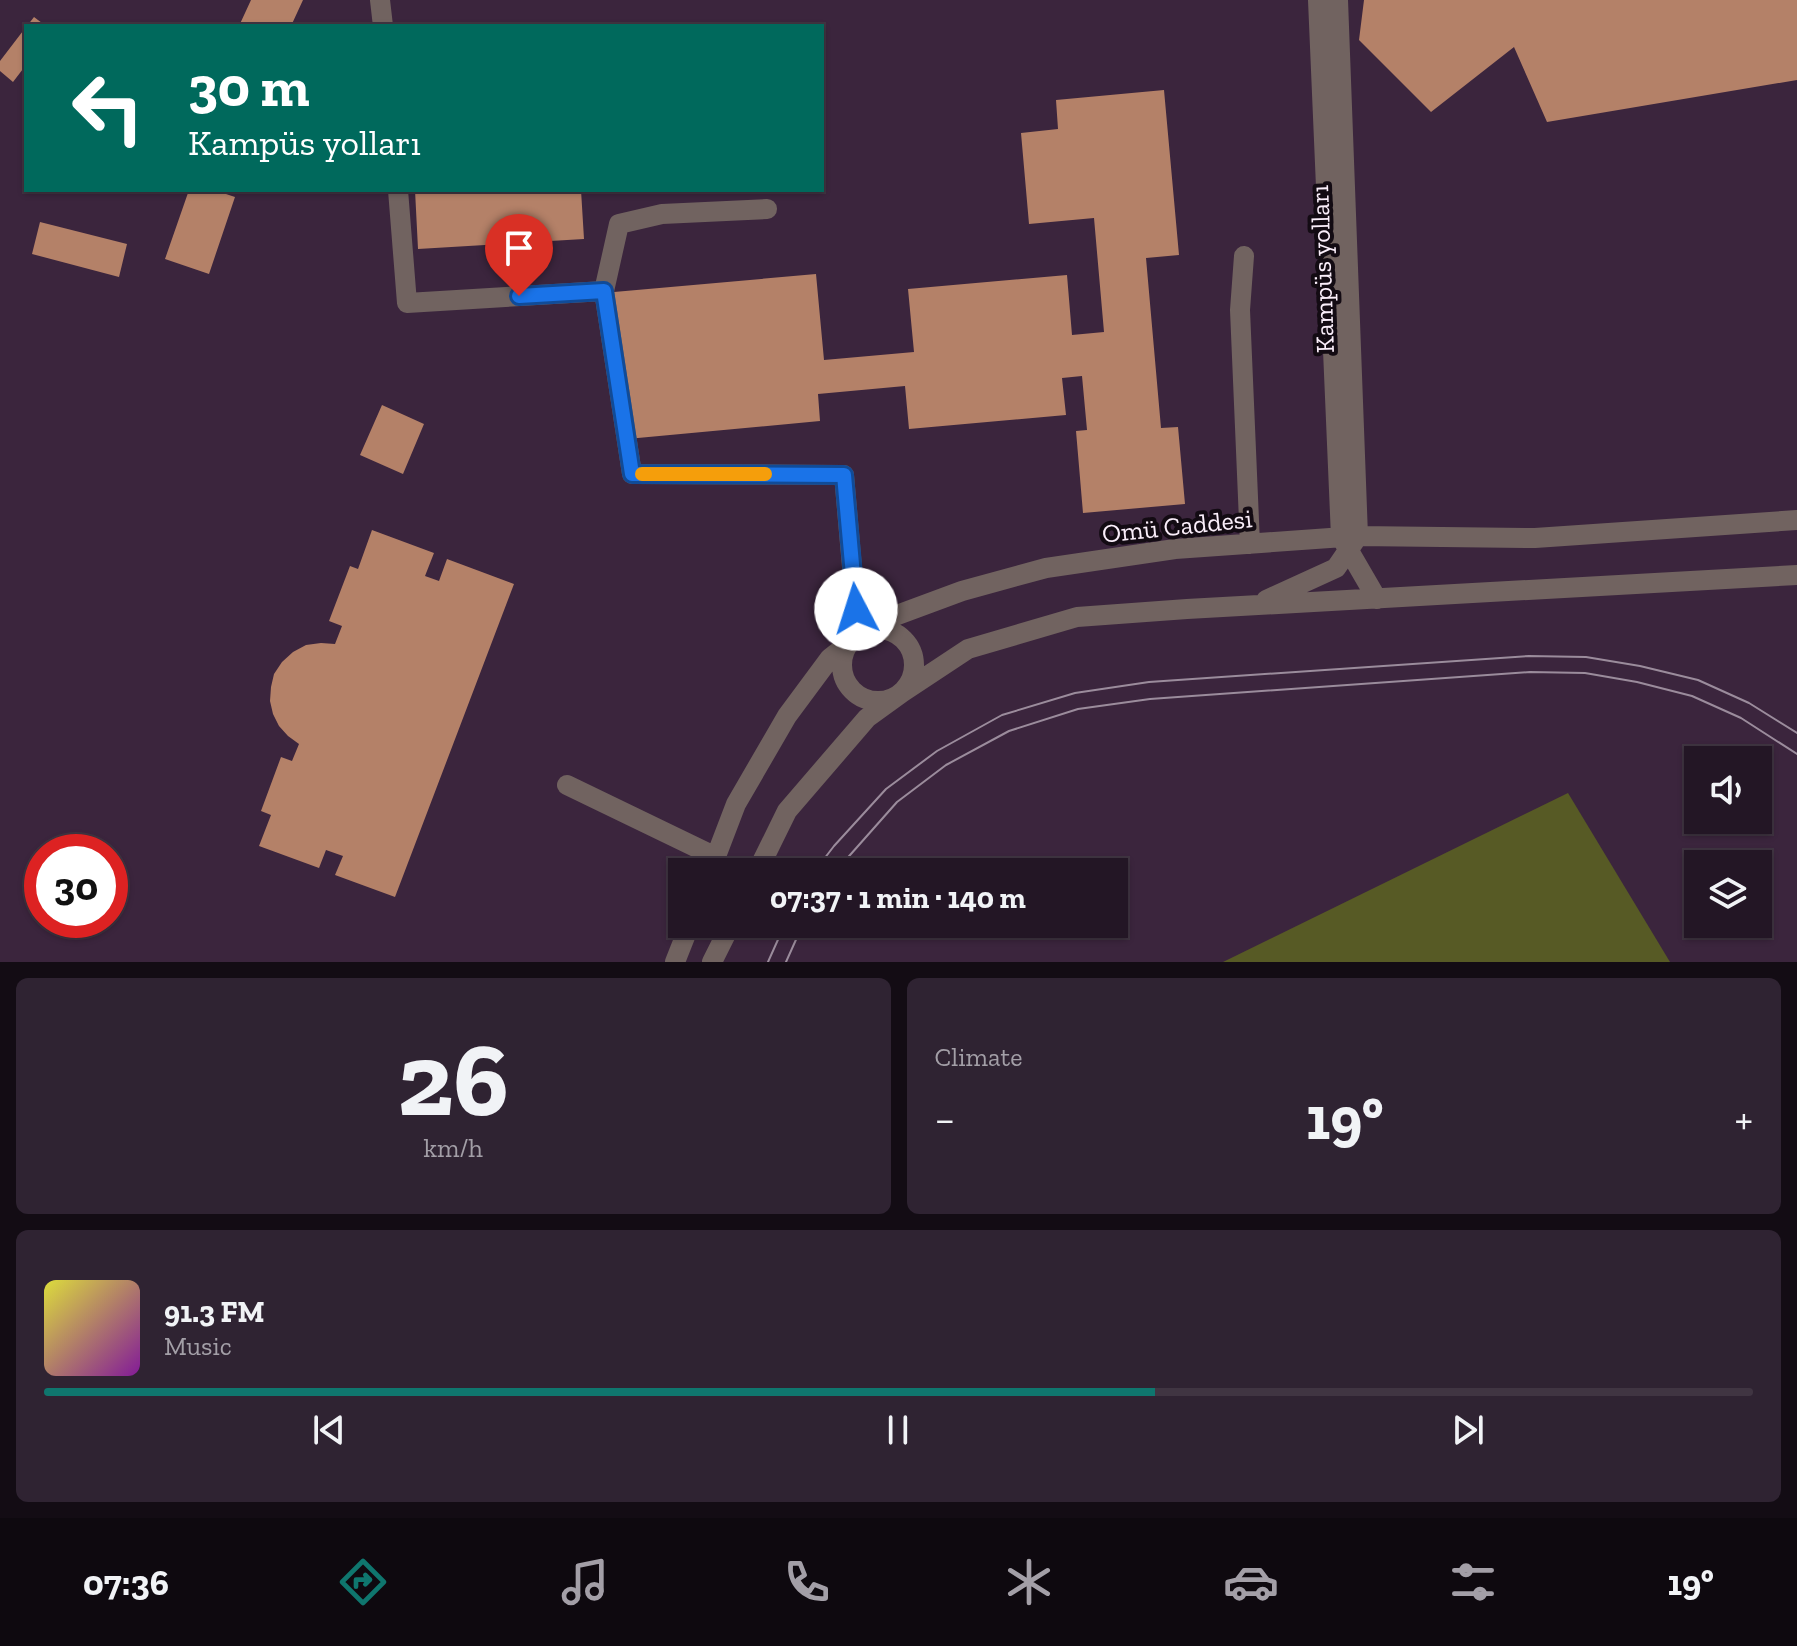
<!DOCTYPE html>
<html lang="en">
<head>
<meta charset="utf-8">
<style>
  :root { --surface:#231625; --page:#2f2332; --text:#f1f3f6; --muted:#a39fa7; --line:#403542; --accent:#0f766e }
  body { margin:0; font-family:"Zilla Slab",serif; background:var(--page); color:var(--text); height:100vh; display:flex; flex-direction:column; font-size:30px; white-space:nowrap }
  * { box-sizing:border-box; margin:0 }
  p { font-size:26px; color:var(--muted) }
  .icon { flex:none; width:44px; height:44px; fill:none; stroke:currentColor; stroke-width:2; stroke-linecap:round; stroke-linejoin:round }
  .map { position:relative; height:962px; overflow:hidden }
  .side { display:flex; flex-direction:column; gap:16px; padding:16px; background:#130c14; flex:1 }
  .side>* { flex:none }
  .hud { position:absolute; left:24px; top:24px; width:800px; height:168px; border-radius:0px; box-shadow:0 2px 6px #0004,0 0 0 2px var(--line); background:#00695c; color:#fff; overflow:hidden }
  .fabs { position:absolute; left:1684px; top:746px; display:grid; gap:16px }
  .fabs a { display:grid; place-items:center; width:88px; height:88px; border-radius:0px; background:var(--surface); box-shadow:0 2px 6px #0004,0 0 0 2px var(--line); font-size:40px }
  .speed { position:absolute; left:24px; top:834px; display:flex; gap:16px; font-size:40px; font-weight:700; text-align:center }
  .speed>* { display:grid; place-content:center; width:104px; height:104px; border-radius:50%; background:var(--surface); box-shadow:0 2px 6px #0004,0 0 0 2px var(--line); line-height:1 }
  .speed .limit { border:12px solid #d22; background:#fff; color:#111 }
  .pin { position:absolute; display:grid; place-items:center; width:68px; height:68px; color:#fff; margin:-82px -34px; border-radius:50% 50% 50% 0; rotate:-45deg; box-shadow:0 0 8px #0007 }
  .pin .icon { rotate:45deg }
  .me { position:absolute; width:88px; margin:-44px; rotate:355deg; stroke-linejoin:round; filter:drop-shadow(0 0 6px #0008) }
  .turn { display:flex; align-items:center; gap:28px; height:168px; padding:0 32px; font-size:36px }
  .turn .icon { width:104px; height:104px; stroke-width:2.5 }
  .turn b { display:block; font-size:56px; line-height:68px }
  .big { font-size:60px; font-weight:800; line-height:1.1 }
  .side .card { flex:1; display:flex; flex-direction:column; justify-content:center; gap:12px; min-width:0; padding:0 28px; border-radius:12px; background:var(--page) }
  .side .dial { align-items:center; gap:0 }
  .dial b { font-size:104px; line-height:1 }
  .song { display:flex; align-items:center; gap:24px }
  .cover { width:96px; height:96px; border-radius:12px; background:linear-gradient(135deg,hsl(60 70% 55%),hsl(290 70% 35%)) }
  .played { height:8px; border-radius:4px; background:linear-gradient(90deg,var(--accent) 65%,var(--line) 65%) }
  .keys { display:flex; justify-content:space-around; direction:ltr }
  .heat { display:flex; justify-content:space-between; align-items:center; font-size:44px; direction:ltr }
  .side .tiles { flex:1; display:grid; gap:16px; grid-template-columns:1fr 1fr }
  .card:last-child { grid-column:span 2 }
  .trip { position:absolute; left:668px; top:858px; width:460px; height:80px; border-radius:0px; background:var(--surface); box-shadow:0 2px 6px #0004,0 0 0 2px var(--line); font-weight:800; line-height:80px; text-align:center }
  .tabs { display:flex; height:128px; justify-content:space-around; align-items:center; background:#0e090f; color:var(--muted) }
  .tabs .icon { width:56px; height:56px }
  .tabs .active { color:var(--accent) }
  .tabs b { font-size:36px; color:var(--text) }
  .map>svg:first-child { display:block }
  .built { fill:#3b253d; fill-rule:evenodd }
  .forest { fill:#575a25 }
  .building { fill:#b48168 }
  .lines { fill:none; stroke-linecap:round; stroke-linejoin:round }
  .minor { stroke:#716360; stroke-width:20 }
  .tram { stroke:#9b8c9c; stroke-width:2 }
  .route-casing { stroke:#114b97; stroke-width:20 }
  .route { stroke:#1a73e8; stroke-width:14 }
  .slow { stroke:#f59e0b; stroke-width:14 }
  .labels { text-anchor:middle; stroke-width:8; stroke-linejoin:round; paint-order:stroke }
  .street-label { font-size:26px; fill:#fbeffb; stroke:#130b13 }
</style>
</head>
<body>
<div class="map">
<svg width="1797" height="962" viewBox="0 0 1797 962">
  <rect width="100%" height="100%" fill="#2f1e31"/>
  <!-- built -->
  <path class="built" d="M 0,0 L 1797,0 L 1797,962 L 0,962 ZM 26,26 L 822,26 L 822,190 L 26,190 ZM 1698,760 L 1758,760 L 1758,820 L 1698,820 ZM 42,852 L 110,852 L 110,920 L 42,920 ZM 1698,864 L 1758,864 L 1758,924 L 1698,924 ZM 682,872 L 1114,872 L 1114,924 L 682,924 Z"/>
  <!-- forest -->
  <path class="forest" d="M 1568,793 L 1670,962 L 1223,962 Z"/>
  <!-- building -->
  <path class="building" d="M 251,0 L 303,0 L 291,26 L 239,26 Z
    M 1364,0 L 1797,0 L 1797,80 L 1547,122 L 1514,47 L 1431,112 L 1359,40 Z
    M 34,17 L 46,26 L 27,26 Z
    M 26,27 L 26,65 L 13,82 L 0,71 L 0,61 Z
    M 1164,90 L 1179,255 L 1146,258 L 1161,428 L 1178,427 L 1185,504 L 1083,513 L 1076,431 L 1087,430 L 1082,376 L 1062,378 L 1066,415 L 909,429 L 905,386 L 818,394 L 820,421 L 627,439 L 614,292 L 816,274 L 824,360 L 914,352 L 908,289 L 1067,275 L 1072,335 L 1104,332 L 1094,218 L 1029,224 L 1021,133 L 1058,129 L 1056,100 Z
    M 189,190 L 214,190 L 235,197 L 209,274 L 165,259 Z
    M 415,190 L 581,190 L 584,239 L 418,249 Z
    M 40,222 L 127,244 L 119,277 L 32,254 Z
    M 382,405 L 424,424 L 403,474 L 360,455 Z
    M 372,530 L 434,553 L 425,576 L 439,581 L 447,559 L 514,584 L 395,897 L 335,875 L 343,856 L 326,850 L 319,868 L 259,846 L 271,815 L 261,811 L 281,757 L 292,761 L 299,744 L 288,736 L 279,726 L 273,714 L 270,701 L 271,687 L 274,674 L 282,662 L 293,652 L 306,645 L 321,643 L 335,644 L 342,626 L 329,621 L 350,566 L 358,569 Z"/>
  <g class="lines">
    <!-- minor -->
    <path class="minor" d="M 380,0 L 383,26
      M 1318,0 L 1341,537 L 1377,599
      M 398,190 L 407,303 L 604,291 L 632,474 L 844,475 L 858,636
      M 1244,256 L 1240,310 L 1250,544
      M 604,291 L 619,224 L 662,214 L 767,209
      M 1266,600 L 1336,568 L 1358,536 L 1338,0
      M842 665a36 36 0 1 1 72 0a36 36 0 1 1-72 0Z
      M 567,785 L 716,857
      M 710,872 L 736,804 L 787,716 L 830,658 L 858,636 L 881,621 L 962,591 L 1046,568 L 1175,549 L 1358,536 L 1535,538 L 1797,520
      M 757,872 L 787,811 L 867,718 L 903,692 L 968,649 L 1077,617 L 1187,609 L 1797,575
      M 675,962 L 690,924
      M 712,962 L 731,924"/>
    <!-- tram -->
    <path class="tram" d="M 814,872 L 834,846 L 886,789 L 937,751 L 1002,715 L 1075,693 L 1149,682 L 1529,656 L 1586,657 L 1640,666 L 1698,680 L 1749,703 L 1797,733
      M 835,872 L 897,802 L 946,765 L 1009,731 L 1078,709 L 1150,699 L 1530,672 L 1585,673 L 1637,682 L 1692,696 L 1741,718 L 1797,754
      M 768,962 L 785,924
      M 786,962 L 803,924"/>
  </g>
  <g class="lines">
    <!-- route casing -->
    <g class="route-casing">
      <path id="route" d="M 519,296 L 604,291 L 632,474 L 844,475 L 856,609"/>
    </g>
    <!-- route -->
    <use href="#route" class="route"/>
    <!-- slow -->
    <path class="slow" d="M 642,474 L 765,474"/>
  </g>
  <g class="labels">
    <!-- street labels -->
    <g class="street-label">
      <text transform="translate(1322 269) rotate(-92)" y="9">Kampüs yolları</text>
      <text transform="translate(1177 526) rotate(-6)" y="9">Omü Caddesi</text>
    </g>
  </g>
</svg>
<div class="fabs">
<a><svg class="icon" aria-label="sound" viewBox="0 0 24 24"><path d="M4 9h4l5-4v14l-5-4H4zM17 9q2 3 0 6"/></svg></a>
<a><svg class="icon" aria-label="layers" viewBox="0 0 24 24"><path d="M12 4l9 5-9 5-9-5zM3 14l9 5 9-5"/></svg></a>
</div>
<div class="speed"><div class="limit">30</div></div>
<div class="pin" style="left:519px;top:296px;background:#d93025"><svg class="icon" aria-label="arrive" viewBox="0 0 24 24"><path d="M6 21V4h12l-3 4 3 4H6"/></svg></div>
<svg class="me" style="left:856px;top:609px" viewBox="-20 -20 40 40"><circle r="19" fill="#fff"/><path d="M0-13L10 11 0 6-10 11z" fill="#1a73e8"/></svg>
<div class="trip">07:37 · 1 min · 140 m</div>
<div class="hud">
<div class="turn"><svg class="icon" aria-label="left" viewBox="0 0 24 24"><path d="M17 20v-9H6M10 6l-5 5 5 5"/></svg><div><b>30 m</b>Kampüs yolları</div></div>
</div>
</div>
<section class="side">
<div class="tiles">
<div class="card dial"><b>26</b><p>km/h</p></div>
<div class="card"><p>Climate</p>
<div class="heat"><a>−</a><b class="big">19°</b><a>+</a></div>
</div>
<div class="card">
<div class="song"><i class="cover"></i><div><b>91.3 FM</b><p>Music</p></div></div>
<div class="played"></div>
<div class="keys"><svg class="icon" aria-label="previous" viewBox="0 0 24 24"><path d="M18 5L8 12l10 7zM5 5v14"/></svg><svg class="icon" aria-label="pause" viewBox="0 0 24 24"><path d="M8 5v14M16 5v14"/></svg><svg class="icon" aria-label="next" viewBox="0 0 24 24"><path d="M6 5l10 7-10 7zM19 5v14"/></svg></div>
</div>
</div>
</section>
<nav class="tabs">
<b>07:36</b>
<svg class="icon active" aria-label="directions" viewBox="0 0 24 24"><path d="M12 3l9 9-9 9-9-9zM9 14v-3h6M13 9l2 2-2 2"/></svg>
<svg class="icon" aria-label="music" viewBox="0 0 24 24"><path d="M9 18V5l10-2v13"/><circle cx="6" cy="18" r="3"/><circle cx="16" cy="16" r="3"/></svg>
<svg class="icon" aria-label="phone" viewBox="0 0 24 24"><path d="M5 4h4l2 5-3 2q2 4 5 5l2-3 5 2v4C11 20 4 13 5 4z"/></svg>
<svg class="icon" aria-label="climate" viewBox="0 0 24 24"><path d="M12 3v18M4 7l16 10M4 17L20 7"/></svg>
<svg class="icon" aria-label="car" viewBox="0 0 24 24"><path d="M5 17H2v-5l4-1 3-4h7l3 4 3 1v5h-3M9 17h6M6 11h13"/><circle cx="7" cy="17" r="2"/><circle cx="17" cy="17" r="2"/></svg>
<svg class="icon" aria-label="filters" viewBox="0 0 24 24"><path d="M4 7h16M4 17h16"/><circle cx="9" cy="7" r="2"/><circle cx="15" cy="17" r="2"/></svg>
<b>19°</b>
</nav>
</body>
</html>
